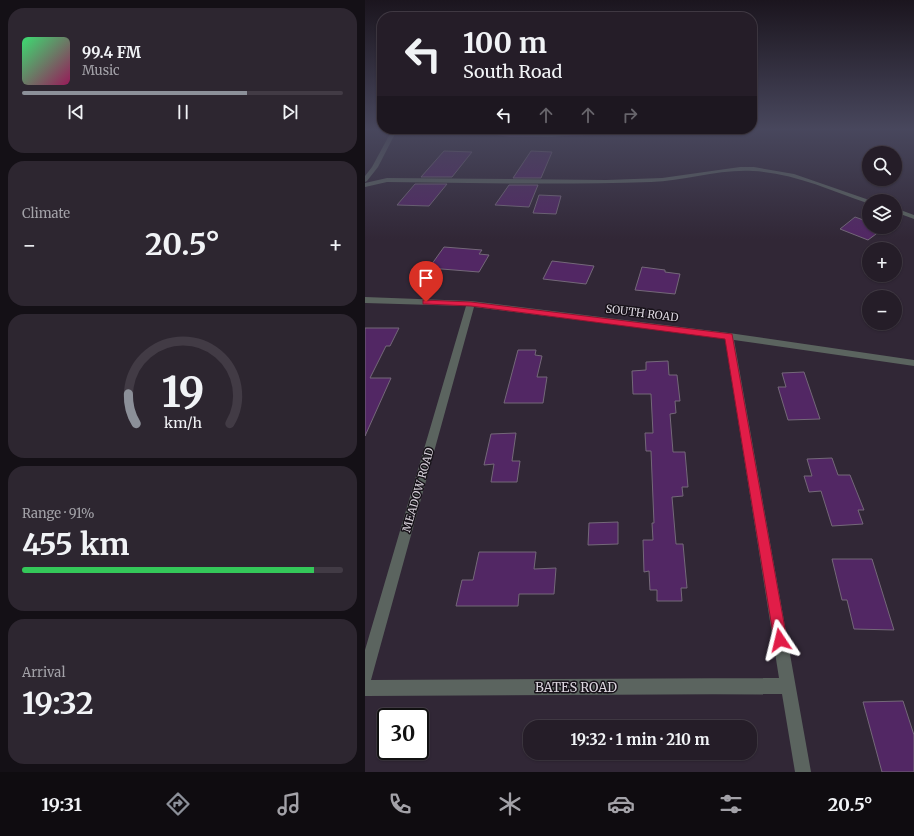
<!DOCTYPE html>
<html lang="en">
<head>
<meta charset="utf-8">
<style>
  :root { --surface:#251d28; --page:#2d2630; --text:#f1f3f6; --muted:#a3a2a8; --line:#423b45; --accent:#8c9099 }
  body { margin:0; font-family:Merriweather,serif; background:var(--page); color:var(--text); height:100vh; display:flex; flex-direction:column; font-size:15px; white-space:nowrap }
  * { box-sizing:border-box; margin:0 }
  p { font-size:13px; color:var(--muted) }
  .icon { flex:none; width:22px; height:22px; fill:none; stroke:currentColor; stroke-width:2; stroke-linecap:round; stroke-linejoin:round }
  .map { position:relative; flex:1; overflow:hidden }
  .sheet { display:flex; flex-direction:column; gap:8px; padding:8px; background:#141016; width:365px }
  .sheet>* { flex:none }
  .guide { position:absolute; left:12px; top:12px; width:380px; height:122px; border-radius:16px; box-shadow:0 1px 3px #0004,0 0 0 1px var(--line); background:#251d28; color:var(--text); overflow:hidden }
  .tools { position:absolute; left:497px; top:146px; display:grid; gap:8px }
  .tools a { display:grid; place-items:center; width:40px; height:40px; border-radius:50%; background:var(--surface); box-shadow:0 1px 3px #0004,0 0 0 1px var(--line); font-size:20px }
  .speed { position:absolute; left:12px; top:708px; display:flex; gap:8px; font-size:20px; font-weight:700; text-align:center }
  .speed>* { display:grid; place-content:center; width:52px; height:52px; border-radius:50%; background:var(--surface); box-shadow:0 1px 3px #0004,0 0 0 1px var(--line); line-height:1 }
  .speed .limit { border:2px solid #111; border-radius:6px; background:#fff; color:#111 }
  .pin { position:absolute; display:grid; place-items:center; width:34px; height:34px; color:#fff; margin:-41px -17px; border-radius:50% 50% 50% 0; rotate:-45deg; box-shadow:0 0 4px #0007 }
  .pin .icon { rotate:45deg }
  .me { position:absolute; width:44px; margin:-22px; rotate:350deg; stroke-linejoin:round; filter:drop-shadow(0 0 3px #0008) }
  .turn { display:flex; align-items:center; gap:14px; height:84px; padding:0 20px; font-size:18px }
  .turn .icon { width:52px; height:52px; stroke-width:2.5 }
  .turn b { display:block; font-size:28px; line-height:34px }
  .lanes { display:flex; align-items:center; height:38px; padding:0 20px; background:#0003; justify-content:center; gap:20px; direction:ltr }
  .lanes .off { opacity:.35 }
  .big { font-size:30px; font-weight:700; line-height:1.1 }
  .sheet .widget { flex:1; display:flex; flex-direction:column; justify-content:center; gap:6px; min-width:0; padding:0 14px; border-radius:16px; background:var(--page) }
  .sheet .dial { align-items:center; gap:0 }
  .dial svg { height:104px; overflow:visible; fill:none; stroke:var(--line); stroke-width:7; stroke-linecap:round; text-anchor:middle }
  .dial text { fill:var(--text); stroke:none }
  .song { display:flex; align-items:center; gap:12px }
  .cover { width:48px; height:48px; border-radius:6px; background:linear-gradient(135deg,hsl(140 70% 55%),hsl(330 70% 35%)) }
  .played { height:4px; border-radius:2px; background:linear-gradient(90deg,var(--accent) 70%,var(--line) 70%) }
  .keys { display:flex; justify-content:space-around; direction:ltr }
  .heat { display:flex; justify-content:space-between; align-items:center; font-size:22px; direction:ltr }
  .charge { height:6px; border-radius:3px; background:linear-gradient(90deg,#34c759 91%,var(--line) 0) }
  .trip { position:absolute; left:158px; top:720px; width:234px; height:40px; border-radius:16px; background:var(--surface); box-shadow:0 1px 3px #0004,0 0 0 1px var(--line); font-weight:700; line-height:40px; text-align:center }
  .dock { display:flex; height:64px; justify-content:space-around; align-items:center; background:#0f0c10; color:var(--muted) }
  .dock .icon { width:28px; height:28px }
  .dock .current { color:var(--accent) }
  .dock b { font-size:18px; color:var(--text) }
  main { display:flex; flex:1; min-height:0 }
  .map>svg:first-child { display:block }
  .green { fill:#644174 }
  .building { fill:#522764; stroke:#746879 }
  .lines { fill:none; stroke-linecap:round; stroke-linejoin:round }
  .minor { fill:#5b645f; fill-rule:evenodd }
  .route { fill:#e11d48; stroke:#92132f }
  .labels { text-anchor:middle; stroke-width:3; stroke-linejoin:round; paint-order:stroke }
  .street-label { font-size:11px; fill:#dad4dd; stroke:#171219 }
  .near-street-label { font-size:13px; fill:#dad4dd; stroke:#171219 }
</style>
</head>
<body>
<main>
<section class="sheet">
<div class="widget">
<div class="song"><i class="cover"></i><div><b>99.4 FM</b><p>Music</p></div></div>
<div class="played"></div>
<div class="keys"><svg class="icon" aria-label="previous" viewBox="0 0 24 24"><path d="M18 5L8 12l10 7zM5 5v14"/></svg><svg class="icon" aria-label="pause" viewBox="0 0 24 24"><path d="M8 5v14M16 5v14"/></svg><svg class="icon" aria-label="next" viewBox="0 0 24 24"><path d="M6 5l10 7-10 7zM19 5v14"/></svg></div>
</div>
<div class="widget"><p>Climate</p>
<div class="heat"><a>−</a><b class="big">20.5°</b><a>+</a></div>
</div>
<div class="widget dial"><svg viewBox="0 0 100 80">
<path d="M14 69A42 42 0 1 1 86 69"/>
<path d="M14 69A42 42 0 0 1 8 46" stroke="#8c9099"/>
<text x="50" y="56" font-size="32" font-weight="700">19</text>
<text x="50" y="72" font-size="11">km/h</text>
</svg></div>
<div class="widget"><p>Range · 91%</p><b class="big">455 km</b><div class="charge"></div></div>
<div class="widget"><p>Arrival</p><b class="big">19:32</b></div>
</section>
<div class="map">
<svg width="549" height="772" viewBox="0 0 549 772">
  <rect width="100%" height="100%" fill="#312736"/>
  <!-- green -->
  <path class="green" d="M 117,130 L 339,130 L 178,137 L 145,137 L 116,133 Z"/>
  <!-- building -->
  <path class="building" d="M 79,151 L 107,152 L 87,177 L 56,177 Z
    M 166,151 L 187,152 L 176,178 L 148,178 Z
    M 50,184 L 82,184 L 64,206 L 32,205 Z
    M 144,185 L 173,185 L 164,207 L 130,205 Z
    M 174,195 L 196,196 L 191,214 L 168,213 Z
    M 490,217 L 504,222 L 504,227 L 519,228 L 503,240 L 475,229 Z
    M 79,247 L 117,250 L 114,254 L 124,255 L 114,272 L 64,268 Z
    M 187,261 L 229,266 L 221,284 L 178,279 Z
    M 277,267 L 300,270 L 300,272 L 315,274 L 310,294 L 270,290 Z
    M 0,328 L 34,328 L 25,346 L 21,346 L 5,378 L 26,378 L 0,436 Z
    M 153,350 L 171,350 L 170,355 L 177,356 L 172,377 L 182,377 L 178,403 L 139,403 Z
    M 303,361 L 304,375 L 312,375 L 315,401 L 310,401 L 311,413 L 305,414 L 308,452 L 320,452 L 323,487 L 317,487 L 318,496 L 307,497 L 311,544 L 318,544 L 322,588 L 316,588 L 317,601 L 292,601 L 292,590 L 285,590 L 284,571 L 279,572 L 278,540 L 288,540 L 287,523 L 289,523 L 286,451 L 281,451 L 280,433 L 288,433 L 286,394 L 268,394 L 267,371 L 281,370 L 281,362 Z
    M 439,372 L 455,419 L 423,420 L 413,387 L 421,387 L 417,373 Z
    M 151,433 L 147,461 L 155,461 L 152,482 L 126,482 L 129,464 L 119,465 L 126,434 Z
    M 467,458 L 473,475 L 485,475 L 499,510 L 493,510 L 498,524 L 467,526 L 456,491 L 444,492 L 439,476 L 447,476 L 442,459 Z
    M 253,522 L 253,544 L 223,545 L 224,523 Z
    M 114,552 L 171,552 L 169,569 L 191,568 L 189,594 L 154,594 L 153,606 L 91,606 L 97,580 L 108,580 Z
    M 467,559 L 507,559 L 529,630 L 489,629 L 482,600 L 477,600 Z
    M 538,701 L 549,735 L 549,772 L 517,772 L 498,702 Z"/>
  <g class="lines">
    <!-- minor -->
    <path class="minor" d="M 27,130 L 32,130 L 13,167 L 2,181 L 0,182 L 0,176 L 7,167 Z
      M 129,130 L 185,133 L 225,130 L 256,130 L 185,137 L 145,135 Z
      M 375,167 L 389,167 L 429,174 L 507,201 L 504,201 L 504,204 L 502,203 C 465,190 428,173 388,171 C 354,169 320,181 286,182 C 198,185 110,183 22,182 L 0,187 L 0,183 L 22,178 L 241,180 L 297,178 Z
      M 530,208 L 549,215 L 549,219 L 530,212 Z
      M 0,297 L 106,301 L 364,333 L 549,360 L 549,366 L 369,340 L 446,772 L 430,772 L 417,694 L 0,696 L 0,650 L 101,306 L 0,303 ZM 109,307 L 360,338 L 414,678 L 6,680 Z"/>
  </g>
  <!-- sky -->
  <linearGradient id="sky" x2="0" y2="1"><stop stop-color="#1b151e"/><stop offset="0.54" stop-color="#48475d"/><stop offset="1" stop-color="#48475d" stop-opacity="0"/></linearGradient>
  <rect width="549" height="239" fill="url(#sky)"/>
  <!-- route -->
  <path class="route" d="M 58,300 L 106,302 L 367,334 L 422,640 L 420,645 L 415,647 L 411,645 L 409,640 L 360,339 L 106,306 L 61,304 L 58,304 Z"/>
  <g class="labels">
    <!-- street labels -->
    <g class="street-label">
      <text transform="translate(277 313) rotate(7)" y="4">SOUTH ROAD</text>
      <text transform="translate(53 490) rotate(-74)" y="4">MEADOW ROAD</text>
    </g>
    <!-- near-street labels -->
    <g class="near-street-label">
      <text x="211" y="692">BATES ROAD</text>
    </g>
  </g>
</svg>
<div class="tools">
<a><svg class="icon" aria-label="search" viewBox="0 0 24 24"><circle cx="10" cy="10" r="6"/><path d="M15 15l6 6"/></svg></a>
<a><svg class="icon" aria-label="layers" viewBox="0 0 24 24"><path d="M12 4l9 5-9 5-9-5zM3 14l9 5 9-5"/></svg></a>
<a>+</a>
<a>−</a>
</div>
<div class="speed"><div class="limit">30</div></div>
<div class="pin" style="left:61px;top:302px;background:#d93025"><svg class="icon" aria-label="arrive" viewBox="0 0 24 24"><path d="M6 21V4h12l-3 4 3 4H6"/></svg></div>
<svg class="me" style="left:415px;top:640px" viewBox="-20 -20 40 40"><path d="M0-17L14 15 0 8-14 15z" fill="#e11d48" stroke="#fff" stroke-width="4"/></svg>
<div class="trip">19:32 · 1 min · 210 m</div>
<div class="guide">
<div class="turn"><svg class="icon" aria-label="left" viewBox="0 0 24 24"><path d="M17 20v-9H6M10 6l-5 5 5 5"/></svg><div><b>100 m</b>South Road</div></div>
<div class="lanes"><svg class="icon" aria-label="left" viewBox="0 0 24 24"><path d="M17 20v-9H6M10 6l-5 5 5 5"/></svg><svg class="icon off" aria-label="ahead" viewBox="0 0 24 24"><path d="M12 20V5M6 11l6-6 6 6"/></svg><svg class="icon off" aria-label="ahead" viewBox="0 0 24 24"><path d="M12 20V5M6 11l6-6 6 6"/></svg><svg class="icon off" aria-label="right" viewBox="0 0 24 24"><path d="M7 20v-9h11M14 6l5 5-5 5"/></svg></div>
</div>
</div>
</main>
<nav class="dock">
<b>19:31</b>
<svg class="icon current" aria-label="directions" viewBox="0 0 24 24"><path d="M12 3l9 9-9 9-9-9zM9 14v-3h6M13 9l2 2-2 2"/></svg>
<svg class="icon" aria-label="music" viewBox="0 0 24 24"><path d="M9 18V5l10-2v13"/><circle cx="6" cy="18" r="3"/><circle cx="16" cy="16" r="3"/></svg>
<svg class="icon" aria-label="phone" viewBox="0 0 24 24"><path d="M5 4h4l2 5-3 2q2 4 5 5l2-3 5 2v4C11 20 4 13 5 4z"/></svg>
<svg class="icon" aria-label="climate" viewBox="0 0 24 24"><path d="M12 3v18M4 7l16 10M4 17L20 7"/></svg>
<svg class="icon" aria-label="car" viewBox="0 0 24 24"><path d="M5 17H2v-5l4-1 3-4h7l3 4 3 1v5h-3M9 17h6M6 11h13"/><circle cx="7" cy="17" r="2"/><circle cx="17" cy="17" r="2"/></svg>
<svg class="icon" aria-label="filters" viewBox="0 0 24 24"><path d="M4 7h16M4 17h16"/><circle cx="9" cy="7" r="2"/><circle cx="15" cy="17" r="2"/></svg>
<b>20.5°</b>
</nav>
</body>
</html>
